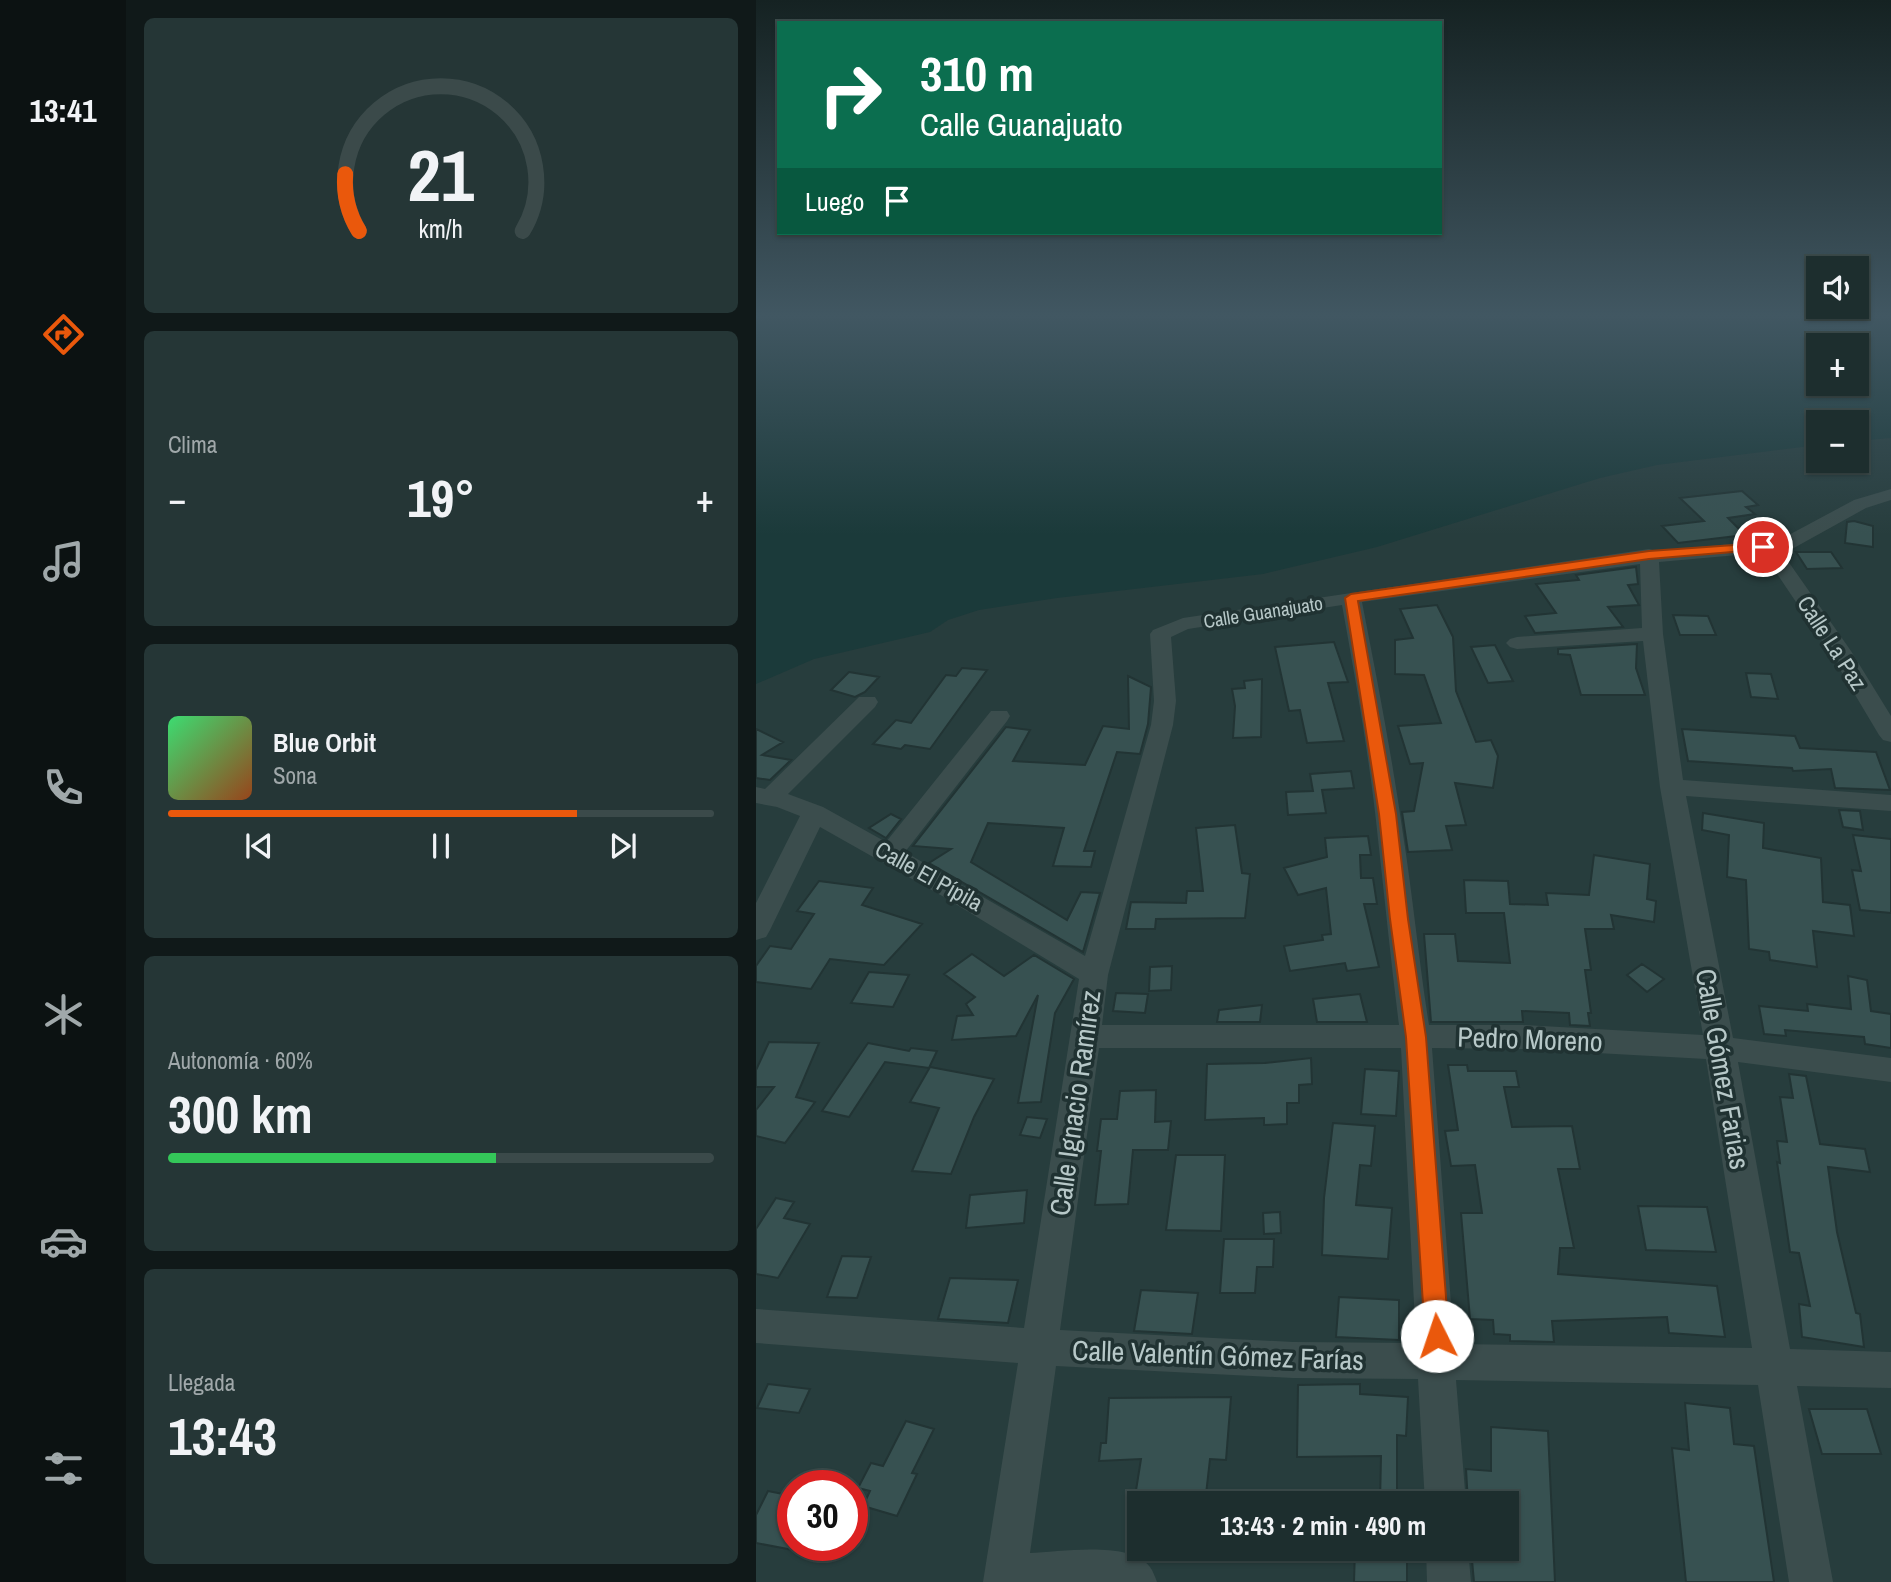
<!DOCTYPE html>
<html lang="es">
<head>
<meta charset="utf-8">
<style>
  :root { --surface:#1d2e2e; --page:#253636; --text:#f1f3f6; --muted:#a0a8aa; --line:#3b4a4a; --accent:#ea580c }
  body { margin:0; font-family:"Archivo Narrow",sans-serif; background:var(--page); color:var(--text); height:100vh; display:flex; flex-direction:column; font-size:26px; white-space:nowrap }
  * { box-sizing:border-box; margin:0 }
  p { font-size:23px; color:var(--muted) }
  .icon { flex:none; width:38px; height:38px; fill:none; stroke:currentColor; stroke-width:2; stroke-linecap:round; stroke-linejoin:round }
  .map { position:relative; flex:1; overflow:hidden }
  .drawer { display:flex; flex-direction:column; gap:18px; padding:18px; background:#101919; width:630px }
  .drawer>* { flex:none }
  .top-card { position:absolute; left:21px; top:21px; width:665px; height:214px; border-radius:0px; box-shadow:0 2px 5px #0004,0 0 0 2px var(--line); background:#0b6e4f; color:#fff; overflow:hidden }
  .buttons { position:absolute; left:1050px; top:256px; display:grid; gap:14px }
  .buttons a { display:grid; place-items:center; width:63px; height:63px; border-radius:0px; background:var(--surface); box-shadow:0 2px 5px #0004,0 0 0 2px var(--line); font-size:35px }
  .speed { position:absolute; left:21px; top:1470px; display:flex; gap:14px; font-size:35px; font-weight:700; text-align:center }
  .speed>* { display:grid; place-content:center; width:91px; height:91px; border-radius:50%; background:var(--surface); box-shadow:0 2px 5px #0004,0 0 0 2px var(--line); line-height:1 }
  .speed .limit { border:10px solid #d22; background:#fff; color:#111 }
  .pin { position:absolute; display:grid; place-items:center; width:60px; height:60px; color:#fff; margin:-30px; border:4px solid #fff; border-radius:50%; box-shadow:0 2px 7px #0007 }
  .me { position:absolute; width:77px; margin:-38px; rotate:356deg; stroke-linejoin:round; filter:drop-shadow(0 0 5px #0008) }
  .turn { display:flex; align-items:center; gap:24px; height:147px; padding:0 28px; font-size:32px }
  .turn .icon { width:91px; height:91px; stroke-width:2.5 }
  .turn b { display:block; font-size:49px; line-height:60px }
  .then { display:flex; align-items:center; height:66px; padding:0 28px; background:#0003; gap:14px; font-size:26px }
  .big { font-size:52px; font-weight:700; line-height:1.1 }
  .drawer .card { flex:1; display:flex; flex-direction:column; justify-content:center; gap:10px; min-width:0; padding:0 24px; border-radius:10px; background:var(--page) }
  .drawer .dial { align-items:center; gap:0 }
  .dial svg { height:182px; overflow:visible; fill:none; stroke:var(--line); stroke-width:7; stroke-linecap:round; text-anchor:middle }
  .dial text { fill:var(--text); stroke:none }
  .song { display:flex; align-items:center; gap:21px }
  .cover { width:84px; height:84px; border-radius:10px; background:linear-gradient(135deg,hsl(140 70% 55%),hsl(20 70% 35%)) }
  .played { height:7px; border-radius:4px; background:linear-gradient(90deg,var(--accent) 75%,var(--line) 75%) }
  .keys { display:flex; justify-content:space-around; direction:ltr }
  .heat { display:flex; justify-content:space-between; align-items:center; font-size:38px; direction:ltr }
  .charge { height:10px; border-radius:5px; background:linear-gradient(90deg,#34c759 60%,var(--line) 0) }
  .trip { position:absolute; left:371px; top:1491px; width:392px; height:70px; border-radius:0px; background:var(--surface); box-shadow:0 2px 5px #0004,0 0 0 2px var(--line); font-weight:700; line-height:70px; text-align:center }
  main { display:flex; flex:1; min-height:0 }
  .tab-bar { display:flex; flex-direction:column; width:126px; justify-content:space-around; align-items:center; background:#0c1212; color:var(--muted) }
  .tab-bar .icon { width:49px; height:49px }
  .tab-bar .on { color:var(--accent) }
  .tab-bar b { font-size:32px; color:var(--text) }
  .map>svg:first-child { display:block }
  .water { fill:#1b3a3a; fill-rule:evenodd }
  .building { fill:#375151; stroke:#223434; stroke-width:2 }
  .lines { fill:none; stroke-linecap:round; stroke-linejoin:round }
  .street { fill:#3b4d4d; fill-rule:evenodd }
  .route { fill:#ea580c; stroke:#983908; stroke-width:2 }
  .labels { text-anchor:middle; stroke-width:7; stroke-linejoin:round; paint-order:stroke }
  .far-street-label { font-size:19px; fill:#b7c8c8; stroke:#203232 }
  .street-label { font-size:23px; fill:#b7c8c8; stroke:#203232 }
  .near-street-label { font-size:28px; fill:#b7c8c8; stroke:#203232 }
</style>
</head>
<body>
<main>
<nav class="tab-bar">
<b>13:41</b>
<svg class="icon on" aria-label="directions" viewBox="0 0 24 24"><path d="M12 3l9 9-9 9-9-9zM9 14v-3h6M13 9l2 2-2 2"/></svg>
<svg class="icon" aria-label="music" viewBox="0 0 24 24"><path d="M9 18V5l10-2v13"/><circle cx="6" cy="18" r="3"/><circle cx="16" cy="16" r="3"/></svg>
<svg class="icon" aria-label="phone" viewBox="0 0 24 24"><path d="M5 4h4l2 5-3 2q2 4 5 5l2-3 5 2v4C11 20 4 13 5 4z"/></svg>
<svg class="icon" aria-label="climate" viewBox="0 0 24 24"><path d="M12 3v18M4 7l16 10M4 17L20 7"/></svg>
<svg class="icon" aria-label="car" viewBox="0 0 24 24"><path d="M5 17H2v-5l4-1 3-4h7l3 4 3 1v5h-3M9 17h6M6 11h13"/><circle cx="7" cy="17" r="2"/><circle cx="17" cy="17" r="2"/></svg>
<svg class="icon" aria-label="filters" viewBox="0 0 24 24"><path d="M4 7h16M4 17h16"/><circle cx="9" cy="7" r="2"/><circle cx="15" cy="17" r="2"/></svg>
</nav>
<section class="drawer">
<div class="card dial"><svg viewBox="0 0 100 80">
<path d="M14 69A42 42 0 1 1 86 69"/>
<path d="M14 69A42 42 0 0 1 8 44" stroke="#ea580c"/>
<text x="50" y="56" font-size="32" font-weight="700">21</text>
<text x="50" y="72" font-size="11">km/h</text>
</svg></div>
<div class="card"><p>Clima</p>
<div class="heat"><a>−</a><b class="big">19°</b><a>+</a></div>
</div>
<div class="card">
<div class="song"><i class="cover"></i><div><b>Blue Orbit</b><p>Sona</p></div></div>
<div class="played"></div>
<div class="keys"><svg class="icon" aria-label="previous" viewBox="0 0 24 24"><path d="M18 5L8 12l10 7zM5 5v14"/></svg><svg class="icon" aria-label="pause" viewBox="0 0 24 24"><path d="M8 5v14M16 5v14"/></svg><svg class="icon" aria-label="next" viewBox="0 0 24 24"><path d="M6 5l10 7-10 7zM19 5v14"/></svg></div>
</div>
<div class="card"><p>Autonomía · 60%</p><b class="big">300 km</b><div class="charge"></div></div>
<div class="card"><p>Llegada</p><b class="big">13:43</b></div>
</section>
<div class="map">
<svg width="1135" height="1582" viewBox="0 0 1135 1582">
  <rect width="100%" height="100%" fill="#273d3d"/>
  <!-- water -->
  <path class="water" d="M 0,313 L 1135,313 L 1135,438 L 1101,441 L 1101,422 L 1062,422 L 1062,445 L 901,465 L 844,478 L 621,547 L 507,574 L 301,598 L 223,610 L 192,620 L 174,632 L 58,659 L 0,684 ZM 1062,345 L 1101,345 L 1101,383 L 1062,383 Z"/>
  <!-- building -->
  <path class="building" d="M 986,491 L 1002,505 L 990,507 L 999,514 L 972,518 L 989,535 L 922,543 L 906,526 L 948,521 L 924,498 Z
    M 1098,521 L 1117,526 L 1117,547 L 1089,543 L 1091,522 Z
    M 1040,552 L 1075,552 L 1086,568 L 1051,569 Z
    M 880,567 L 882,584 L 872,585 L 883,605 L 852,607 L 867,627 L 779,633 L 769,616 L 800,613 L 780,584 L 823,580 L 820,575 Z
    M 681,605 L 697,637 L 700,691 L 720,742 L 735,740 L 742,756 L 737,788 L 699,783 L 710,825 L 690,826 L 696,850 L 652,852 L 646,812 L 658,811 L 667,763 L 654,764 L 642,726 L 685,723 L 668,675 L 639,674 L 639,640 L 657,638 L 644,609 Z
    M 917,615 L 952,616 L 960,635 L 924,635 Z
    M 578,642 L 592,682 L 572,683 L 588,741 L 551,743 L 544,710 L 533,711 L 519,647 Z
    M 881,644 L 880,668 L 889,695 L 825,695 L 814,655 L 802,654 L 802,649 Z
    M 739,645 L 757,681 L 732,683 L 715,647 Z
    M 206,668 L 231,670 L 174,749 L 149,745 L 145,749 L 117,744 L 140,720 L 155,723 L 190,675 L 200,676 Z
    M 93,672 L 123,677 L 109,692 L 99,697 L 75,690 Z
    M 990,673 L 1015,674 L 1022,699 L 995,697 Z
    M 372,676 L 395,687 L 392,724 L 384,754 L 361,752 L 328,851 L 339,851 L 335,867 L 297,866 L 308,828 L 232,823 L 215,862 L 311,920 L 325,892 L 344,893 L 327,952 L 173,863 L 195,849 L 157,846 L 250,727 L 274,730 L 257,761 L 329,765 L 347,726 L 373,729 Z
    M 506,679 L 505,737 L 477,738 L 479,706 L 476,689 L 489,688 L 488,681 Z
    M 0,729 L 27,742 L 6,755 L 35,760 L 14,780 L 0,778 Z
    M 926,729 L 1039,736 L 1044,748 L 1120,752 L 1134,790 L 1079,788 L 1075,769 L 1037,771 L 1036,768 L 932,761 Z
    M 595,771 L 598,788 L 566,790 L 570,813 L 532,815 L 530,792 L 557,791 L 554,774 Z
    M 1083,810 L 1104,811 L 1107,830 L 1087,827 Z
    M 947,813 L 1008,823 L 1007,848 L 1065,858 L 1067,902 L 1094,905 L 1098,936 L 1057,931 L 1061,967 L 1014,960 L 1013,952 L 993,949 L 990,880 L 971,877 L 973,835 L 946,830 Z
    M 135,814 L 145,819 L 130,838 L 113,828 Z
    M 479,825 L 486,873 L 494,874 L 489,918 L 400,919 L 399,929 L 370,929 L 375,902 L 430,903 L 431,891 L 447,891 L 440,828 Z
    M 1097,835 L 1135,839 L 1135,913 L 1104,910 L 1096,870 L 1105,871 Z
    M 612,836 L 615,855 L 604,855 L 605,878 L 617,878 L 621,904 L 608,904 L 623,967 L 591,971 L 589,963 L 534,971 L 528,946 L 567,940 L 566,935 L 575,934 L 570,888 L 542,895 L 528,868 L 571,857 L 569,838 Z
    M 838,855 L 894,864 L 891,899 L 900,901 L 898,922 L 855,915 L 858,929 L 829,929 L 835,970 L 829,970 L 835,1013 L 832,1013 L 834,1026 L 814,1025 L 813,1013 L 766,1011 L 767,1022 L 675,1022 L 668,934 L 699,934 L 702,961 L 754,963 L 748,913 L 710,913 L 708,880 L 752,881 L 754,904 L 792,905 L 790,893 L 833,895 Z
    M 63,881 L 117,888 L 106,905 L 166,924 L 128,965 L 74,959 L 55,989 L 0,982 L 0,966 L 14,946 L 35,949 L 58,914 L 41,911 Z
    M 216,954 L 248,976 L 278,955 L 318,979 L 299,1013 L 285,1102 L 262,1103 L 282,995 L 260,1036 L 196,1040 L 201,1016 L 217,1015 L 210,1004 L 219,997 L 188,974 Z
    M 886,964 L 908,979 L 891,992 L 871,975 Z
    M 416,966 L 415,990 L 393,991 L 394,967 Z
    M 113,972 L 153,975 L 137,1007 L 95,1003 Z
    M 1092,976 L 1111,980 L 1115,1011 L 1135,1014 L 1135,1048 L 1109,1044 L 1108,1037 L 1029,1030 L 1030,1036 L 1008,1034 L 1003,1006 L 1052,1011 L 1051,1004 L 1095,1009 Z
    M 360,993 L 392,994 L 389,1013 L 357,1011 Z
    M 604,994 L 611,1022 L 561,1022 L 557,999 Z
    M 506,1005 L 504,1022 L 461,1022 L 463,1010 Z
    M 13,1042 L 63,1043 L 40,1097 L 59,1102 L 29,1143 L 0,1136 L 0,1110 L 18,1087 L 0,1087 L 0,1070 Z
    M 112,1043 L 153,1051 L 155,1048 L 181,1051 L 173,1068 L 129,1062 L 93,1117 L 66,1111 Z
    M 555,1058 L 556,1084 L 543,1085 L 543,1103 L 531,1103 L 531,1124 L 508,1125 L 508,1118 L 449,1120 L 451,1064 L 509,1063 Z
    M 692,1065 L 711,1065 L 712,1071 L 760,1071 L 763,1087 L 748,1087 L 756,1127 L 816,1126 L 824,1169 L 802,1169 L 818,1248 L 804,1248 L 802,1274 L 961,1286 L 969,1337 L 913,1333 L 911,1317 L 796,1321 L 798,1342 L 754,1341 L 754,1335 L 738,1334 L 737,1320 L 714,1319 L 705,1213 L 726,1213 L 719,1165 L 695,1166 L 689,1131 L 702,1130 Z
    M 174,1067 L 238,1079 L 218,1117 L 195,1174 L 156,1171 L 183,1108 L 154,1102 Z
    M 609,1069 L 643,1071 L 640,1116 L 605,1114 Z
    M 1033,1074 L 1050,1076 L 1064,1144 L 1109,1149 L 1114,1172 L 1072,1167 L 1081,1232 L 1100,1313 L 1104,1314 L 1108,1347 L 1046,1337 L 1043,1304 L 1054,1306 L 1043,1253 L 1034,1252 L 1021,1162 L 1024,1163 L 1021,1141 L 1031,1142 L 1024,1097 L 1037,1098 Z
    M 400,1090 L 399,1122 L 415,1121 L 412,1150 L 377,1150 L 372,1204 L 339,1205 L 345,1151 L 341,1151 L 345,1119 L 361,1119 L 364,1091 Z
    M 271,1117 L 291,1119 L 284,1138 L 264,1135 Z
    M 577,1123 L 619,1126 L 615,1166 L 604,1165 L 600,1205 L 636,1208 L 632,1259 L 566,1255 L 568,1198 Z
    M 420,1155 L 469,1155 L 465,1231 L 410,1230 Z
    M 271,1190 L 268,1223 L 210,1228 L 214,1195 Z
    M 20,1198 L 38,1202 L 28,1218 L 54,1224 L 22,1278 L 0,1274 L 0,1229 Z
    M 882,1206 L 951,1207 L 960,1252 L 890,1250 Z
    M 524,1212 L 525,1233 L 508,1234 L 507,1213 Z
    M 468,1239 L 518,1239 L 517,1267 L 501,1267 L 499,1293 L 464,1293 Z
    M 86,1256 L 115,1257 L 101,1298 L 71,1297 Z
    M 194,1278 L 262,1280 L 252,1323 L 182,1319 Z
    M 385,1290 L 442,1293 L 436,1334 L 378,1331 Z
    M 583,1297 L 643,1300 L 643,1340 L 580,1337 Z
    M 12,1384 L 54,1389 L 43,1413 L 1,1408 Z
    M 604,1384 L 604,1394 L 652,1397 L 650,1436 L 641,1435 L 641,1503 L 624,1503 L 625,1456 L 541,1457 L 542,1385 Z
    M 475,1397 L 470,1460 L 454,1459 L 449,1503 L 378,1503 L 385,1459 L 343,1461 L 345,1443 L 350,1443 L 353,1398 Z
    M 929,1403 L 974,1408 L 978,1444 L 998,1446 L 1018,1582 L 930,1582 L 916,1448 L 933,1450 Z
    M 1053,1409 L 1111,1409 L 1125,1454 L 1066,1454 Z
    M 150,1421 L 178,1429 L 156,1473 L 161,1474 L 141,1516 L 107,1506 L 114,1491 L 102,1488 L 115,1463 L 127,1466 Z
    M 735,1427 L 792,1431 L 799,1582 L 718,1582 L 715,1549 L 751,1549 L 751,1503 L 712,1503 L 710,1469 L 735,1471 Z
    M 12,1491 L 37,1496 L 37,1550 L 0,1543 L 0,1515 Z
    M 599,1549 L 651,1549 L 651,1582 L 598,1582 Z"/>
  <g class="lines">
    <!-- street -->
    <path class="street" d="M 1135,489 L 1135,500 L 1110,508 L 1027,554 L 1095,651 L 1135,716 L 1135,742 L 1127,740 L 1123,735 L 1073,651 L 1009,556 L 1004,553 L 903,562 L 907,634 L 927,780 L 1135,795 L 1135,811 L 930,796 L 977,1038 L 1135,1058 L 1135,1082 L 982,1062 L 1034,1349 L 1135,1352 L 1135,1388 L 1041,1386 L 1077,1582 L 1033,1582 L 1002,1385 L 700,1380 L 710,1503 L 669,1503 L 662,1379 L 537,1378 L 300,1366 L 274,1553 C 304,1552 374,1540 394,1567 C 397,1571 399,1577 401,1582 L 227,1582 L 262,1363 L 0,1343 L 0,1309 L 268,1328 L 323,979 L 188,897 L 64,827 L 14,930 L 10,937 L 0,940 L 0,903 L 44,816 L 21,807 L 0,803 L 0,787 L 9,789 L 103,697 L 119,697 L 122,702 L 119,707 L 32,794 L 67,807 L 130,842 L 235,711 L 251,711 L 254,716 L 251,721 L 149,852 L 329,956 L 395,725 L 398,701 L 394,634 L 397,630 L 427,618 L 893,549 L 900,551 L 1007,541 L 1016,544 L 1098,500 ZM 884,564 L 886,628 L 761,637 L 754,639 L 750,643 L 754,647 L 761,649 L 887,641 L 904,787 L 947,1035 L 766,1025 L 673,1025 C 663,962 657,898 647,834 C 636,756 621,679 606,602 ZM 586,605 C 600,682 614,760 622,839 C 629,901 635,963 643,1025 L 346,1025 L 352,975 L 417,725 L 420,701 L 415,637 L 432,629 ZM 343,1048 L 645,1048 L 660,1343 L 537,1342 L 304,1330 ZM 676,1048 L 766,1049 L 950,1059 L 996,1348 L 698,1344 Z
      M 670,1549 L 712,1549 L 715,1582 L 671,1582 Z"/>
  </g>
  <!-- sky -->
  <linearGradient id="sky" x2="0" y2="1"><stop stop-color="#152222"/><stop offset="0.59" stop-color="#415762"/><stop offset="1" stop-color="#415762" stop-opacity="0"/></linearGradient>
  <rect width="1135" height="535" fill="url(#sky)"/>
  <!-- route -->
  <path class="route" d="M 1007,543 L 1012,544 L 1012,549 L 893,559 L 602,601 L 640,814 L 652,919 L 670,1037 L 693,1336 L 689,1344 L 681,1347 L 672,1344 L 669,1336 L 650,1037 L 634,919 L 623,814 L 589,598 L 595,594 L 893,551 Z"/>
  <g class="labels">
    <!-- far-street labels -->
    <g class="far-street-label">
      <text transform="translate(507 612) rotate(-9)" y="7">Calle Guanajuato</text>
    </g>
    <!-- street labels -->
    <g class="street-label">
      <text transform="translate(1076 643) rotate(57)" y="8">Calle La Paz</text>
      <text transform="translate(173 876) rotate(29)" y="8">Calle El Pípila</text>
    </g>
    <!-- near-street labels -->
    <g class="near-street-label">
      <text transform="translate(774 1039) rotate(2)" y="10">Pedro Moreno</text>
      <text transform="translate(967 1069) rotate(80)" y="10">Calle Gómez Farias</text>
      <text transform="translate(319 1103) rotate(-82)" y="10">Calle Ignacio Ramírez</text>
      <text transform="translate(462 1355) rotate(2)" y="10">Calle Valentín Gómez Farías</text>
    </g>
  </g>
</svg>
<div class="buttons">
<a><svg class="icon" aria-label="sound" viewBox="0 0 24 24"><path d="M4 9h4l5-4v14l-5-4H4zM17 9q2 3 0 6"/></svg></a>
<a>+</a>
<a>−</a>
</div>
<div class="speed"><div class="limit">30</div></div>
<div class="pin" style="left:1007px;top:547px;background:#d93025"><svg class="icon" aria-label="arrive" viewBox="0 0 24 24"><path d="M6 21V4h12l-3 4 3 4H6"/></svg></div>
<svg class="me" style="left:681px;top:1336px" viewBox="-20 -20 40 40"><circle r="19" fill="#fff"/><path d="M0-13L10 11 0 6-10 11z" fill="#ea580c"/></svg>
<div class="trip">13:43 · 2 min · 490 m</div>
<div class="top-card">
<div class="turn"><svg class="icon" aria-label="right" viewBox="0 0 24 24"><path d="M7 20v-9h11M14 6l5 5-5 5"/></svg><div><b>310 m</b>Calle Guanajuato</div></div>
<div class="then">Luego<svg class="icon" aria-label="arrive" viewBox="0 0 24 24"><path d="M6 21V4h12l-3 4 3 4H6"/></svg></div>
</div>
</div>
</main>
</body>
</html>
